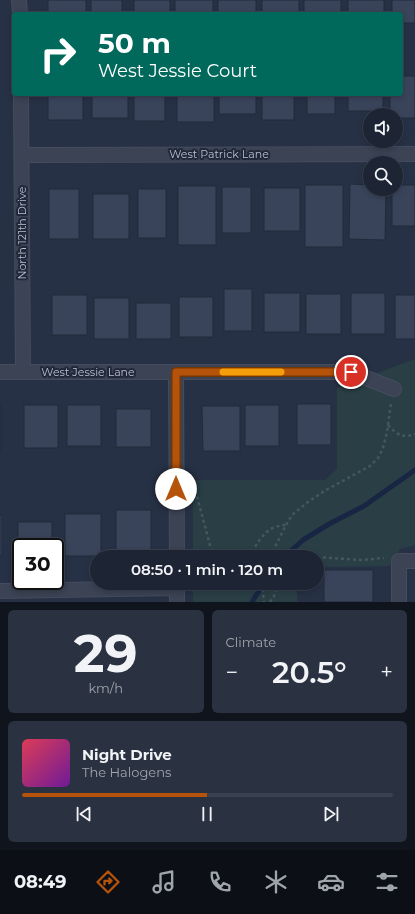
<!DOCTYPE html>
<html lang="en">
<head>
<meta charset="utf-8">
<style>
  :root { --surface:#1d2534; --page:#2a3140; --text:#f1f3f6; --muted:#a0a5ac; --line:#3b424f; --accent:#b45309 }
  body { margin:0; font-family:Montserrat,sans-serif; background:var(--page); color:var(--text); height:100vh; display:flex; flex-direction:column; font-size:15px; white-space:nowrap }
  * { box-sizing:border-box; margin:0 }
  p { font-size:13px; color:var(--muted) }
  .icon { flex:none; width:22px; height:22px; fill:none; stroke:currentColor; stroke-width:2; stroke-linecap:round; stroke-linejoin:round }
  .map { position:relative; height:602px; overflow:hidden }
  .panel { display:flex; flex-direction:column; gap:8px; padding:8px; background:#10141d; flex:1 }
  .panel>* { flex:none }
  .hud { position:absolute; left:12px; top:12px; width:391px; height:84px; border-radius:4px; box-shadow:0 2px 6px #0003,0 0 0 1px var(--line); background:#00695c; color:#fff; overflow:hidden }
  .tools { position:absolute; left:363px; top:108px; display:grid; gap:8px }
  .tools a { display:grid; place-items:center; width:40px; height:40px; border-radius:50%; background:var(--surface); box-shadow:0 2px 6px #0003,0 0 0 1px var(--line); font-size:20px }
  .speed { position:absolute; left:12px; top:538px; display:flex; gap:8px; font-size:20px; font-weight:700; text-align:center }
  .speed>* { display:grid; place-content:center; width:52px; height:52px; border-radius:50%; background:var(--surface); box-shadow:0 2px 6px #0003,0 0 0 1px var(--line); line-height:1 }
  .speed .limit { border:2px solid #111; border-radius:6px; background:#fff; color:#111 }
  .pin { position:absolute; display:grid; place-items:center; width:34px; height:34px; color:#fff; margin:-17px; border:2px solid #fff; border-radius:50%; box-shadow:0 1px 4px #0007 }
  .me { position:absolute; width:44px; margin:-22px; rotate:0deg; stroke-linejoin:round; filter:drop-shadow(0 0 3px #0008) }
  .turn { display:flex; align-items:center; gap:14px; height:84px; padding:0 20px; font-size:18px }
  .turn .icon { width:52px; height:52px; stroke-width:2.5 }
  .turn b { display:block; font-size:28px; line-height:34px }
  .big { font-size:30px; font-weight:600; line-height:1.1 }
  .panel .widget { flex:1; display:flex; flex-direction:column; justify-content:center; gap:6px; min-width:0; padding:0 14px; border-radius:6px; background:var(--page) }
  .panel .dial { align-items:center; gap:0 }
  .dial b { font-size:52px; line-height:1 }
  .song { display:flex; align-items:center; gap:12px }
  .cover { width:48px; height:48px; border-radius:6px; background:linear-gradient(135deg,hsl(350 70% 55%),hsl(280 70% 35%)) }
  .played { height:4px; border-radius:2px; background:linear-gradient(90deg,var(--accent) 50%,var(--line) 50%) }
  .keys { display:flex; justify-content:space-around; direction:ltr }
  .heat { display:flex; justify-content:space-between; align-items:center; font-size:22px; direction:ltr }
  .panel .tiles { flex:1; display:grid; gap:8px; grid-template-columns:1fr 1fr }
  .widget:last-child { grid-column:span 2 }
  .trip { position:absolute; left:90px; top:550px; width:234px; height:40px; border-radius:20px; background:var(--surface); box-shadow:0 2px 6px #0003,0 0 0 1px var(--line); font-weight:600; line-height:40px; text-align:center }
  .menu { display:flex; height:64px; justify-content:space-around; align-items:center; background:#0c0f15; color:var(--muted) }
  .menu .icon { width:28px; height:28px }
  .menu .active { color:var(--accent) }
  .menu b { font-size:18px; color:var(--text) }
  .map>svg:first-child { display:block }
  .green { fill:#293f45 }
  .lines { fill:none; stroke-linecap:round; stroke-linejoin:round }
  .stream { stroke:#182644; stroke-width:5 }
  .building { fill:#39445b; stroke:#222a3b }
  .street-casing { stroke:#454c5d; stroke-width:16 }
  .path { stroke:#42585d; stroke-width:2.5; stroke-dasharray:3 3; stroke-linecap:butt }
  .street { stroke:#3b4354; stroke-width:14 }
  .route-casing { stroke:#753606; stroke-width:10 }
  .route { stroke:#b45309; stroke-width:7 }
  .slow { stroke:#f59e0b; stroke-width:7 }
  .labels { text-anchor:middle; stroke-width:4; stroke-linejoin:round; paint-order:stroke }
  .street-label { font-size:11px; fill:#b9bfcd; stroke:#20283a }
</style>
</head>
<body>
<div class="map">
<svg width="415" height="602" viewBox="0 0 415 602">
  <rect width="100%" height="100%" fill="#273145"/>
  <!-- green -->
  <path class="green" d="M 415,359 L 415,545 L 400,549 L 389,566 L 317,567 L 317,557 L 193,557 L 193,480 L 325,480 L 337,469 L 337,388 Z
    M 193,583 L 297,583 L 297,602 L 193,602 Z"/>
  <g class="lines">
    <!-- stream -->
    <path class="stream" d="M 284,557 L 303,540 L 329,524 L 364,506 L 415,470
      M 252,602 L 264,583"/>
  </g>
  <!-- building -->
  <path class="building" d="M 48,0 L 86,0 L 86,14 L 48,14 Z
    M 91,0 L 122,0 L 122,14 L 91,14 Z
    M 134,0 L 170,0 L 170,14 L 134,14 Z
    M 175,0 L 213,0 L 213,14 L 175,14 Z
    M 218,0 L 256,0 L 256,14 L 218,14 Z
    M 262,0 L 299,0 L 299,14 L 262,14 Z
    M 304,0 L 341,0 L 341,14 L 304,14 Z
    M 348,0 L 384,0 L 384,14 L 348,14 Z
    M 392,0 L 415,0 L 415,23 L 401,23 L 401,14 L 392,14 Z
    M 401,76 L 415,76 L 415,118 L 396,118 L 396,115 L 390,115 L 390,94 L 401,94 Z
    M 48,94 L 83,94 L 83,120 L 48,120 Z
    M 92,94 L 128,94 L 128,118 L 92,118 Z
    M 134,94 L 165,94 L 165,121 L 134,121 Z
    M 177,94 L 214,94 L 214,122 L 177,122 Z
    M 219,94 L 256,94 L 256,114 L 219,114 Z
    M 262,94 L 294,94 L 294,120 L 262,120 Z
    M 307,94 L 335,94 L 335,114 L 307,114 Z
    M 348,94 L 383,94 L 383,111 L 348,111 Z
    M 350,184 L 370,185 L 370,189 L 386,189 L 385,240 L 349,239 Z
    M 305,185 L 343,185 L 343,247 L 305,247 Z
    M 396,185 L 415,185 L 415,226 L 392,226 L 392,189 L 396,189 Z
    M 178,186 L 216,186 L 216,245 L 178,245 Z
    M 222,187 L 251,187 L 251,233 L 222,233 Z
    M 264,188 L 300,188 L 300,231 L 264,231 Z
    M 49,189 L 79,189 L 79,239 L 49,239 Z
    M 138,189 L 166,189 L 166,238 L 138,238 Z
    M 93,194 L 129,194 L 129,239 L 93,239 Z
    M 224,289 L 252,289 L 252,331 L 224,331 Z
    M 264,293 L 300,293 L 300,332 L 264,332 Z
    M 351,293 L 385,293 L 385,334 L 351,334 Z
    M 306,294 L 341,294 L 341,334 L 306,334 Z
    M 52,295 L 87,295 L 87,335 L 52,335 Z
    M 395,295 L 415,295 L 415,339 L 395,339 Z
    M 179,297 L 213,297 L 213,337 L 179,337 Z
    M 94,298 L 129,298 L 129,339 L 94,339 Z
    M 136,303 L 171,303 L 171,339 L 136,339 Z
    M 297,404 L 331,404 L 331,445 L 297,445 Z
    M 24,405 L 58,405 L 58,448 L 24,448 Z
    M 67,405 L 101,405 L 101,446 L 67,446 Z
    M 245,405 L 279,405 L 279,446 L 245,446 Z
    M 0,406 L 1,406 L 1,450 L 0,450 Z
    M 202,406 L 240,406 L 240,451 L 203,451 Z
    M 116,409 L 151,409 L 151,447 L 116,447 Z
    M 116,510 L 151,510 L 151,555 L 116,555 Z
    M 65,514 L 101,514 L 101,556 L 65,556 Z
    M 0,515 L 2,515 L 2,556 L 0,556 Z
    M 18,522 L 52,522 L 52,547 L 21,547 L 21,556 L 18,556 Z
    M 324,570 L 373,570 L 373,602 L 324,602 Z"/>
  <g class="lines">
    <!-- street casing -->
    <g class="street-casing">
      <path id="street" d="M 19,0 L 20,14
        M 21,94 L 23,372
        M 22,155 L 415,154
        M 0,372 L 351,372 L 394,389
        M 176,372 L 177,557
        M 177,583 L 177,602
        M 0,591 L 177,588
        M 399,602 L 399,561 L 415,561"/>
    </g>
    <!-- path -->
    <path class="path" d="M 388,425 C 396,434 403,439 415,434
      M 191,488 L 195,489 L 211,549 L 215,557
      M 249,557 C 255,547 263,531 275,527 C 279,526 282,525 286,525
      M 270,557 L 286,525 L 292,515 L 308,502 L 326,490 L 370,466 L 378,458 L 383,448 L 387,432 L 391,403
      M 317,557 L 361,560 L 384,558
      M 264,583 L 263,593 L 264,602
      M 270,602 L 274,596 L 279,583"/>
    <!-- street -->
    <use href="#street" class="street"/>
  </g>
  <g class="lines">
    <!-- route casing -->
    <g class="route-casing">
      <path id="route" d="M 176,489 L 176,372 L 351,372"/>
    </g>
    <!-- route -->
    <use href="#route" class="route"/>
    <!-- slow -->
    <path class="slow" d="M 223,372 L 281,372"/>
  </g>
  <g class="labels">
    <!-- street labels -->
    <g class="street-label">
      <text x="219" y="158">West Patrick Lane</text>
      <text transform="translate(22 233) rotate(-90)" y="4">North 121th Drive</text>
      <text x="88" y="376">West Jessie Lane</text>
    </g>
  </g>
</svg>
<div class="tools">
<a><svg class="icon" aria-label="sound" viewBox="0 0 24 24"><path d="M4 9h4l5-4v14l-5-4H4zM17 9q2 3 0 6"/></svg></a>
<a><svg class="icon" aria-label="search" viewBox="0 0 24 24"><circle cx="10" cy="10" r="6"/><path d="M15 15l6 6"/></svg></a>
</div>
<div class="speed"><div class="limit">30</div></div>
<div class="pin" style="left:351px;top:372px;background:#d93025"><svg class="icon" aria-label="arrive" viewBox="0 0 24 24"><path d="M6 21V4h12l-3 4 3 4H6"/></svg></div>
<svg class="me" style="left:176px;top:489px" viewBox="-20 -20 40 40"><circle r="19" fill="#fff"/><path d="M0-13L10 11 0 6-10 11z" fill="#b45309"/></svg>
<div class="trip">08:50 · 1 min · 120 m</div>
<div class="hud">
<div class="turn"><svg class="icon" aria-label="right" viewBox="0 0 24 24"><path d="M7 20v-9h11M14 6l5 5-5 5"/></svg><div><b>50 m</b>West Jessie Court</div></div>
</div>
</div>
<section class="panel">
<div class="tiles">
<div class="widget dial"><b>29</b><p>km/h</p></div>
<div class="widget"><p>Climate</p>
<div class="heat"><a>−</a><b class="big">20.5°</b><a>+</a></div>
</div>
<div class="widget">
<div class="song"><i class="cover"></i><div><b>Night Drive</b><p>The Halogens</p></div></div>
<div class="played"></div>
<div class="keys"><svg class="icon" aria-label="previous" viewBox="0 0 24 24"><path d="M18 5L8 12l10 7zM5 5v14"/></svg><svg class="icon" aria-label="pause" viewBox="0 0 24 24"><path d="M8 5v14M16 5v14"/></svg><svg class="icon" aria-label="next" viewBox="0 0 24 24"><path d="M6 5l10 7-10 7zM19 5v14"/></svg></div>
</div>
</div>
</section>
<nav class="menu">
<b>08:49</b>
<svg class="icon active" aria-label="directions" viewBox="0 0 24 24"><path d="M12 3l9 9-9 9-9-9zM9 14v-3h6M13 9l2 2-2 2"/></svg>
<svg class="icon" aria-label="music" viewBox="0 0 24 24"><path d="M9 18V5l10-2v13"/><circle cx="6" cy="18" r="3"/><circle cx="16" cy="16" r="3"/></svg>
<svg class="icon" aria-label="phone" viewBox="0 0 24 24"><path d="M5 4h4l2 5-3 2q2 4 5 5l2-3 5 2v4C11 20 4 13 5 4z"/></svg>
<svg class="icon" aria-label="climate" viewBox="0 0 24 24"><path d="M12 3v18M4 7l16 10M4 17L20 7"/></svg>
<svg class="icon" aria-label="car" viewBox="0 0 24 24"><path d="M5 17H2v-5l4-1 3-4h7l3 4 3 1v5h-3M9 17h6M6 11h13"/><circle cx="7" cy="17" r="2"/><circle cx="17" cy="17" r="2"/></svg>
<svg class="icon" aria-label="filters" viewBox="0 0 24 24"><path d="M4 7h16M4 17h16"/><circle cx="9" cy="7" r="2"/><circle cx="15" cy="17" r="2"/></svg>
</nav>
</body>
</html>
